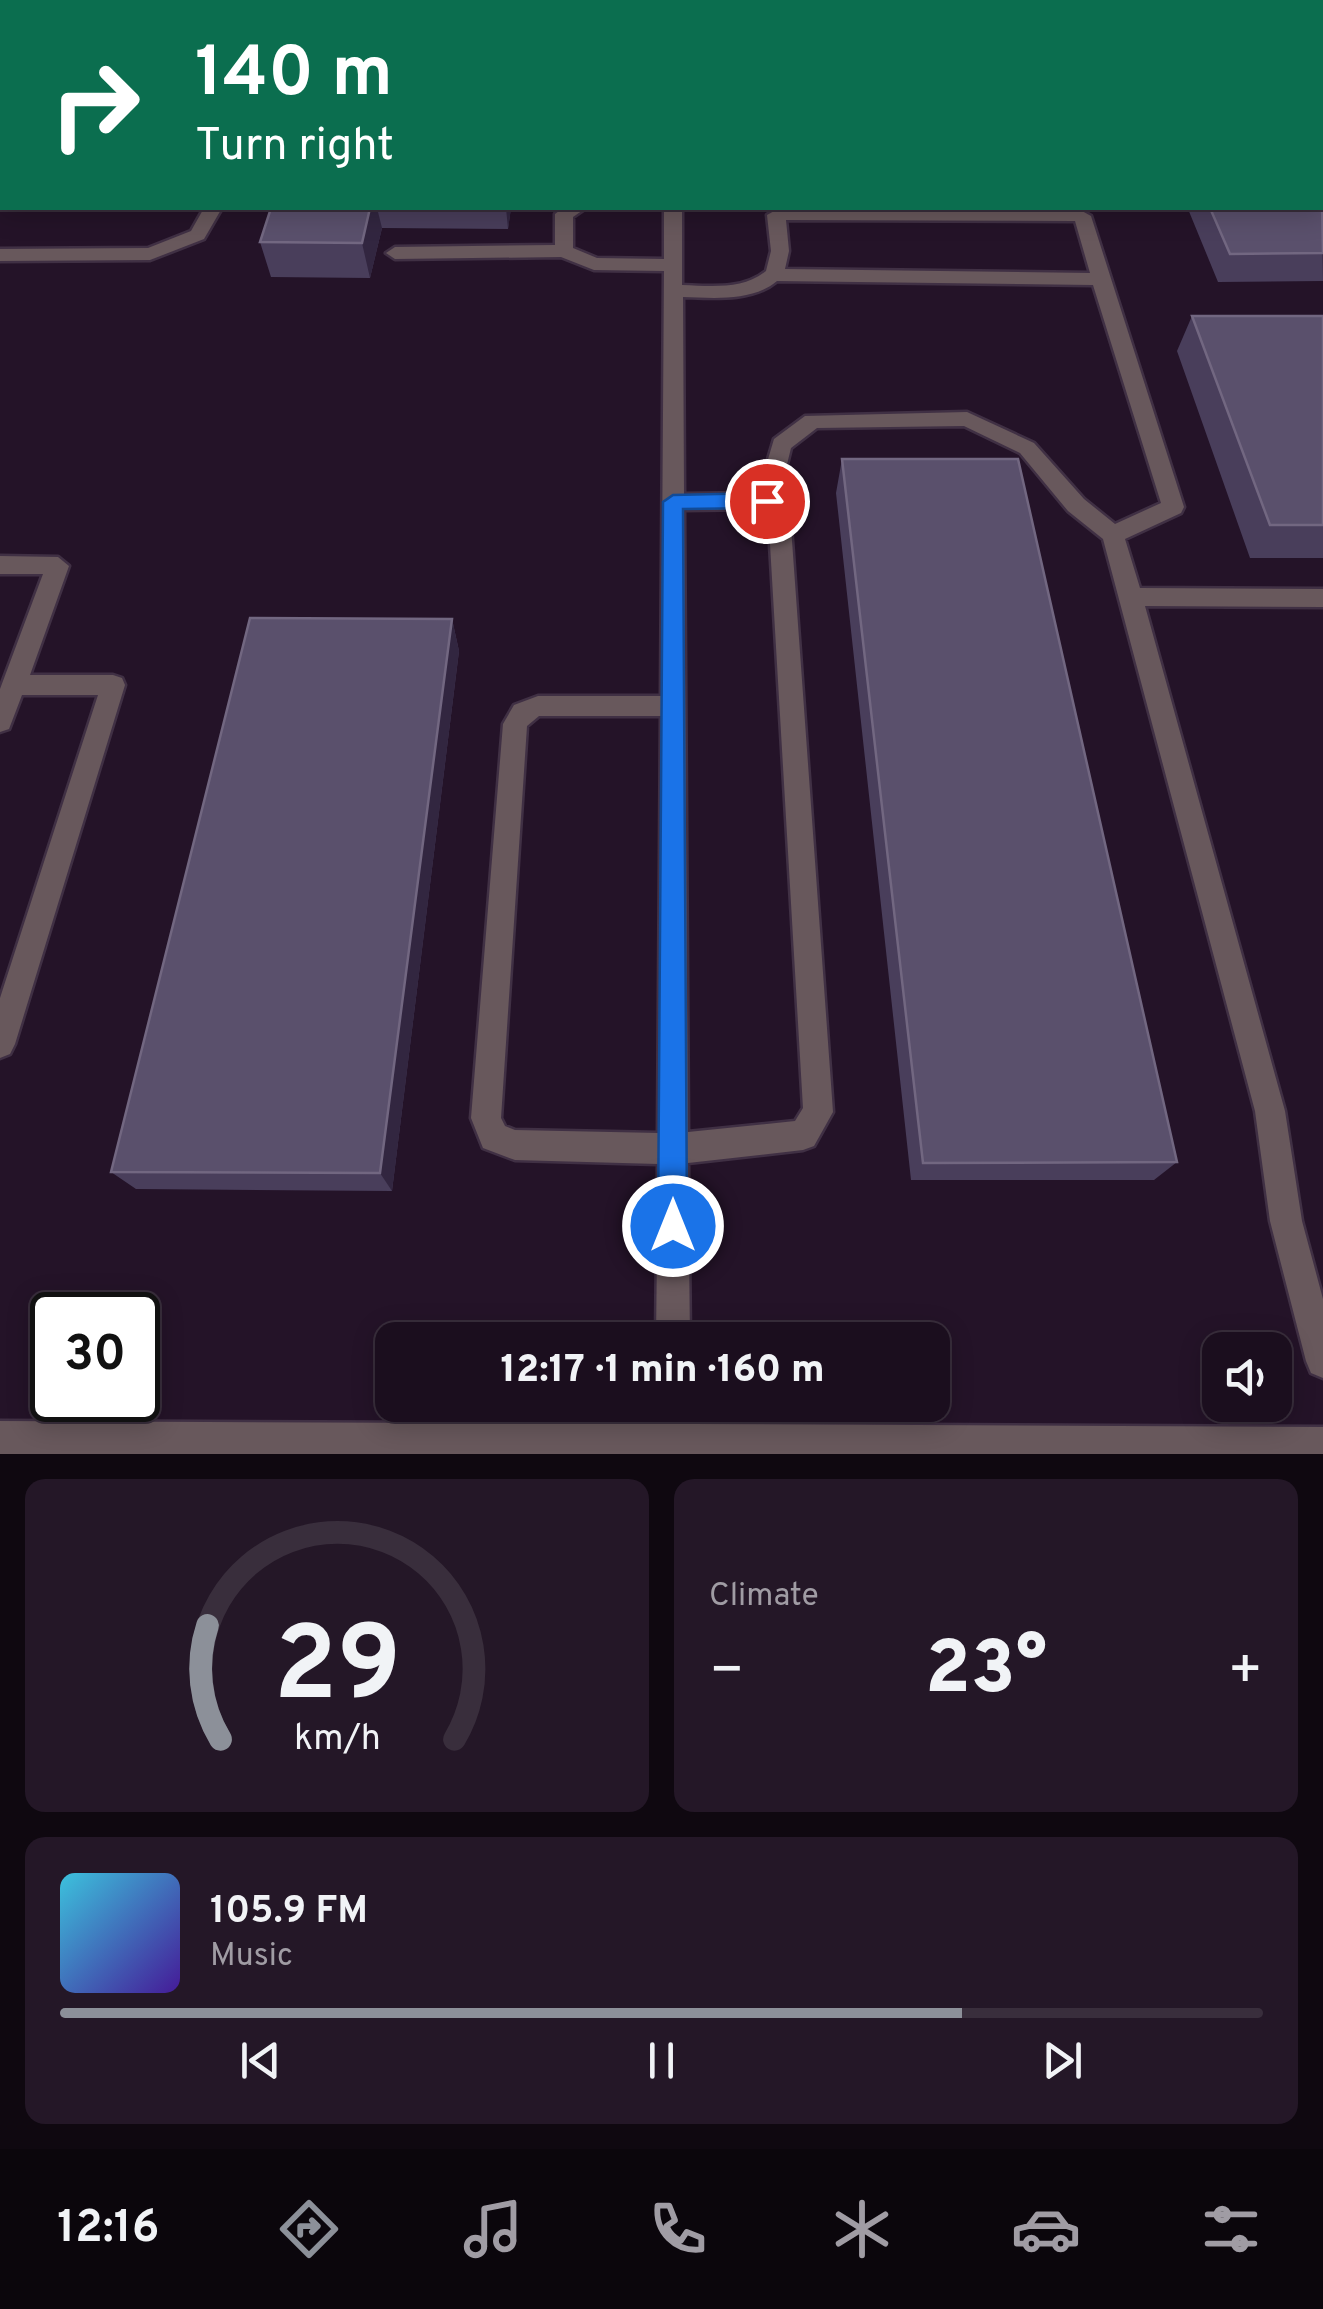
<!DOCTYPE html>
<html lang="en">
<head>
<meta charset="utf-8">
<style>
  :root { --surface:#1b0e1e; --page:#241727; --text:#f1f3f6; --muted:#a09ca4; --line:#392e3c; --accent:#8c9099 }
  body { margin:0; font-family:Overpass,sans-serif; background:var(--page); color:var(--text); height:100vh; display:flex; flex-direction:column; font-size:38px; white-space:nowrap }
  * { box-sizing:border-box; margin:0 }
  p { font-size:32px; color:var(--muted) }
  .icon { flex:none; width:55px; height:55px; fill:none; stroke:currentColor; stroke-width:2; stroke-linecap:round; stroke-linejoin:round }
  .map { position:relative; height:1454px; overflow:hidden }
  .side { display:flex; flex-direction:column; gap:25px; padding:25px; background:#0f0810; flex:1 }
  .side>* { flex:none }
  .top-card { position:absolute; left:0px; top:0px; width:1325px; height:210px; box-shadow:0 5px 25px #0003,0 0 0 2px var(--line); background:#0b6e4f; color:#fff; overflow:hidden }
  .tools { position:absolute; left:1202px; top:1332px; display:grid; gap:20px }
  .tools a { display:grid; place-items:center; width:90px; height:90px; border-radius:20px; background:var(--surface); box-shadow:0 5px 25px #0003,0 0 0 2px var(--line); font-size:50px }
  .speed { position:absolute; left:30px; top:1292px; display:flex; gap:20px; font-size:50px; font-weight:700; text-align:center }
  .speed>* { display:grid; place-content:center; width:130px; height:130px; border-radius:50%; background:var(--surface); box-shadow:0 5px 25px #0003,0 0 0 2px var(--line); line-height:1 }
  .speed .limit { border:5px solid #111; border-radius:15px; background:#fff; color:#111 }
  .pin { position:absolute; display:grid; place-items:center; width:85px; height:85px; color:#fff; margin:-42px; border:5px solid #fff; border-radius:50%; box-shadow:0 2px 10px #0007 }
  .me { position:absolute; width:110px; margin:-55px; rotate:0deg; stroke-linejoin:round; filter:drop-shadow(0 0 8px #0008) }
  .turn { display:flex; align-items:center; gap:35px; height:210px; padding:0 30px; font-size:45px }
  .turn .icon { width:130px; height:130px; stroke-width:2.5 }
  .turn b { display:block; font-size:70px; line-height:85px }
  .big { font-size:75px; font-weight:800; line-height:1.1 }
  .side .widget { flex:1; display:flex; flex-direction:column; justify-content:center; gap:15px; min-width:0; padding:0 35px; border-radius:20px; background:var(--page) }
  .side .dial { align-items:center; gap:0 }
  .dial svg { height:260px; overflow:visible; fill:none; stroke:var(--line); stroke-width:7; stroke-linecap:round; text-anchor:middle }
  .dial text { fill:var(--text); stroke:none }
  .song { display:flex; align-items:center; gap:30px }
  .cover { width:120px; height:120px; border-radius:15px; background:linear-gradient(135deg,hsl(190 70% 55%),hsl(260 70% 35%)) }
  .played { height:10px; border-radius:5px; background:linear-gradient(90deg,var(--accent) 75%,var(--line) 75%) }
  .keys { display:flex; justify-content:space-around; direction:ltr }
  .heat { display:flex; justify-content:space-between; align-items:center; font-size:55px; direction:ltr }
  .side .tiles { flex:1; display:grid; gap:25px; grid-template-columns:1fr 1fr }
  .widget:last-child { grid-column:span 2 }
  .trip { position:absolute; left:375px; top:1322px; width:575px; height:100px; border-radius:20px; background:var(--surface); box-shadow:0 5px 25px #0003,0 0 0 2px var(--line); font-weight:800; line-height:100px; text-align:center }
  .menu { display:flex; height:160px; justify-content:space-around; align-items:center; background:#0b060c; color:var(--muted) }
  .menu .icon { width:70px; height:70px }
  .menu .active { color:var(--accent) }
  .menu b { font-size:45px; color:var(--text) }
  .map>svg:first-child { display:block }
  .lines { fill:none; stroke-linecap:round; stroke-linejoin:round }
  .minor-casing { stroke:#403044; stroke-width:5 }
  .minor { fill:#68585c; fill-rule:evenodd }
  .wall { fill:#493e5b }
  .shaded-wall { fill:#322640 }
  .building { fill:#5a506c; stroke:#726781; stroke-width:2.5 }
  .route { fill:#1a73e8; stroke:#114b97; stroke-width:2.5 }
</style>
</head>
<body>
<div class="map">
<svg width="1323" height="1454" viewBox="0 0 1323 1454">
  <rect width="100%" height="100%" fill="#241328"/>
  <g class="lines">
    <!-- minor casing -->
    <g class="minor-casing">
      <path id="minor" d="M 665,0 L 681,0 L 681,2 L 666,2 Z
        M 1308,0 L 1323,0 L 1323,4 L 1310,2 Z
        M 0,34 L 2,34 L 2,44 L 0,44 Z
        M 1322,40 L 1323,40 L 1323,50 L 1322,50 Z
        M 0,90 L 2,90 L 2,100 L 0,100 Z
        M 1322,100 L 1323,100 L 1323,110 L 1322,110 Z
        M 1322,174 L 1323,174 L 1323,185 L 1322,185 Z
        M 204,208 L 222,208 L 204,239 L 150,260 L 0,261 L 0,249 L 148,248 L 191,231 Z
        M 563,208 L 586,208 L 573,217 L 573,248 L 597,258 L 664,259 L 664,208 L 682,208 L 682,285 C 711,286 743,290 766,271 L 771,251 L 767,215 L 776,210 L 1082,211 L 1091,216 L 1184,507 L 1181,513 L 1125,539 L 1140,588 L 1323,589 L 1323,607 L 1145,606 L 1285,1111 L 1302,1221 L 1323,1299 L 1323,1378 L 1311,1373 L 1306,1361 L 1270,1221 L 1255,1111 L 1103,539 L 1068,511 L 1020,453 L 964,426 L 817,428 L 791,448 L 778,501 L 791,527 L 833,1112 L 814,1146 L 803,1150 L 688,1163 L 690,1340 L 656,1340 L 658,1164 L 515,1160 L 483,1148 L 471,1118 L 503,724 L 514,705 L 538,696 L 661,696 L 664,271 L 594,270 L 561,257 L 395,259 L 386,253 L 395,247 L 555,245 L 555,214 ZM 786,220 L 1075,221 L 1090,273 L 785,269 L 789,251 ZM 777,281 L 1093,285 L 1161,503 L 1115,524 L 1084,499 L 1034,443 L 967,412 L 805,416 L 774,439 L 758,493 L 684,494 L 683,297 C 713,298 752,302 777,281 ZM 760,509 L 769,527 L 803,1108 L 795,1121 L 688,1132 L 684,510 ZM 539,716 L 661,716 L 658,1133 L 515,1130 L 505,1126 L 501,1118 L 527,726 Z
        M 0,556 L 58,557 L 69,566 L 30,675 L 113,675 L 122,678 L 125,685 L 15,1044 L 10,1054 L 0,1058 L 0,998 L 98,695 L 22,695 L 9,729 L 0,732 L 0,689 L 43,574 L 0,574 Z
        M 656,1405 L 690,1405 L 690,1424 L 1323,1427 L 1323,1454 L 0,1454 L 0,1421 L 656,1424 Z"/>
    </g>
    <!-- minor -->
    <use href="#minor" class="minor"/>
  </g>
  <!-- wall -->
  <path class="wall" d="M 18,0 L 269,0 L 268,2 L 19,2 Z
    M 1099,0 L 1225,0 L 1226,2 L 1098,2 Z
    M 0,114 L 2,114 L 2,207 L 0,207 Z
    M 1322,204 L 1323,281 L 1218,282 L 1188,209 L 1189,208 L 1322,208 Z
    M 271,208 L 511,208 L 508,229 L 382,228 L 370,278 L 271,277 L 260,242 Z
    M 1192,316 L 1323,316 L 1323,558 L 1250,558 L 1177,351 Z
    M 842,459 L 1177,1162 L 1154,1180 L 911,1180 L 836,493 Z
    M 452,619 L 459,651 L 392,1191 L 136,1189 L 111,1172 Z"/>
  <!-- shaded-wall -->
  <path class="shaded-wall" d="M 370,208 L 377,208 L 382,228 L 370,278 L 362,243 Z
    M 506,208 L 511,208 L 508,229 Z
    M 452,619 L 459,651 L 392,1191 L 380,1173 Z"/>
  <!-- building -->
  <path class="building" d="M 795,0 L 901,0 L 902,2 L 796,2 Z
    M 1113,0 L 1225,0 L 1226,2 L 1114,2 Z
    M 0,114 L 2,114 L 2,171 L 0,171 Z
    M 1322,204 L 1323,253 L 1230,254 L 1210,208 L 1322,208 Z
    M 271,208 L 370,208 L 362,243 L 260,242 Z
    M 1192,316 L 1323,316 L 1323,525 L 1270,525 Z
    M 842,459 L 1018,459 L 1177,1162 L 923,1163 Z
    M 250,618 L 452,619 L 380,1173 L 111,1172 Z"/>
  <!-- route -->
  <path class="route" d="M 767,493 L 777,501 L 767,508 L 683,509 L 687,1226 L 683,1236 L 673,1240 L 663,1236 L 658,1226 L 663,502 L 673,495 Z"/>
</svg>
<div class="tools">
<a><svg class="icon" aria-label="sound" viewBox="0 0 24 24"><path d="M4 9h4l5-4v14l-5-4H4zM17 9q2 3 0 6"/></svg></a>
</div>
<div class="speed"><div class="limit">30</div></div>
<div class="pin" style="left:767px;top:501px;background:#d93025"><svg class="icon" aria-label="arrive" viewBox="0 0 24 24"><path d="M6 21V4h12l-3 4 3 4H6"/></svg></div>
<svg class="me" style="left:673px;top:1226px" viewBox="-20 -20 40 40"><circle r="17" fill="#1a73e8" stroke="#fff" stroke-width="3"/><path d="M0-11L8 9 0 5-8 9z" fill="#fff"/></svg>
<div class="trip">12:17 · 1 min · 160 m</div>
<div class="top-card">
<div class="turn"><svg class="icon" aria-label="right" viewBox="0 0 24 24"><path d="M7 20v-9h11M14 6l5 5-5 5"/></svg><div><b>140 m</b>Turn right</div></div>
</div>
</div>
<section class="side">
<div class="tiles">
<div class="widget dial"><svg viewBox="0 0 100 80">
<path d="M14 69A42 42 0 1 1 86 69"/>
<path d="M14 69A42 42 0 0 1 10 34" stroke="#8c9099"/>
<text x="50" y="56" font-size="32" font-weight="700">29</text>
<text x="50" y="72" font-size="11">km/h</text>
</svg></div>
<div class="widget"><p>Climate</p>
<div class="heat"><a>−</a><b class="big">23°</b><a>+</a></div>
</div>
<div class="widget">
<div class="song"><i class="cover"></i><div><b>105.9 FM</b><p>Music</p></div></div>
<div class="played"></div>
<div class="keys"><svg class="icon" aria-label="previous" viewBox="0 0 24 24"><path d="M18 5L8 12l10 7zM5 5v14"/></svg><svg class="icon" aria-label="pause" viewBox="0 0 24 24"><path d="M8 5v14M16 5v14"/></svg><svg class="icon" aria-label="next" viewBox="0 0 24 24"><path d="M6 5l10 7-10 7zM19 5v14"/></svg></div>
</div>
</div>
</section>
<nav class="menu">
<b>12:16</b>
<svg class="icon active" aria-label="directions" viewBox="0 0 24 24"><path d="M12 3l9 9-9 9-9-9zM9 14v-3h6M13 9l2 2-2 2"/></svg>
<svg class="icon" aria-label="music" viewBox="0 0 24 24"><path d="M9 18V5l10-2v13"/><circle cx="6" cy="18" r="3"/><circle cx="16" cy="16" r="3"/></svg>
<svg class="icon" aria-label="phone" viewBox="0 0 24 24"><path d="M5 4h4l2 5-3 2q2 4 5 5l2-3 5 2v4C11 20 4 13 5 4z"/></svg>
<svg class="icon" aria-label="climate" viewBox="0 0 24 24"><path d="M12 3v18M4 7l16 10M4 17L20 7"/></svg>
<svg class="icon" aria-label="car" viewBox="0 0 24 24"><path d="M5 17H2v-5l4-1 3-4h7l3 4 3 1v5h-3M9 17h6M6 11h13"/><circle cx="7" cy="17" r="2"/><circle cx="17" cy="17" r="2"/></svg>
<svg class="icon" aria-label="filters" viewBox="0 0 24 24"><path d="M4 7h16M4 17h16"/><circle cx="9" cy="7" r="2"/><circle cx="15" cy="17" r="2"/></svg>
</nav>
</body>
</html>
